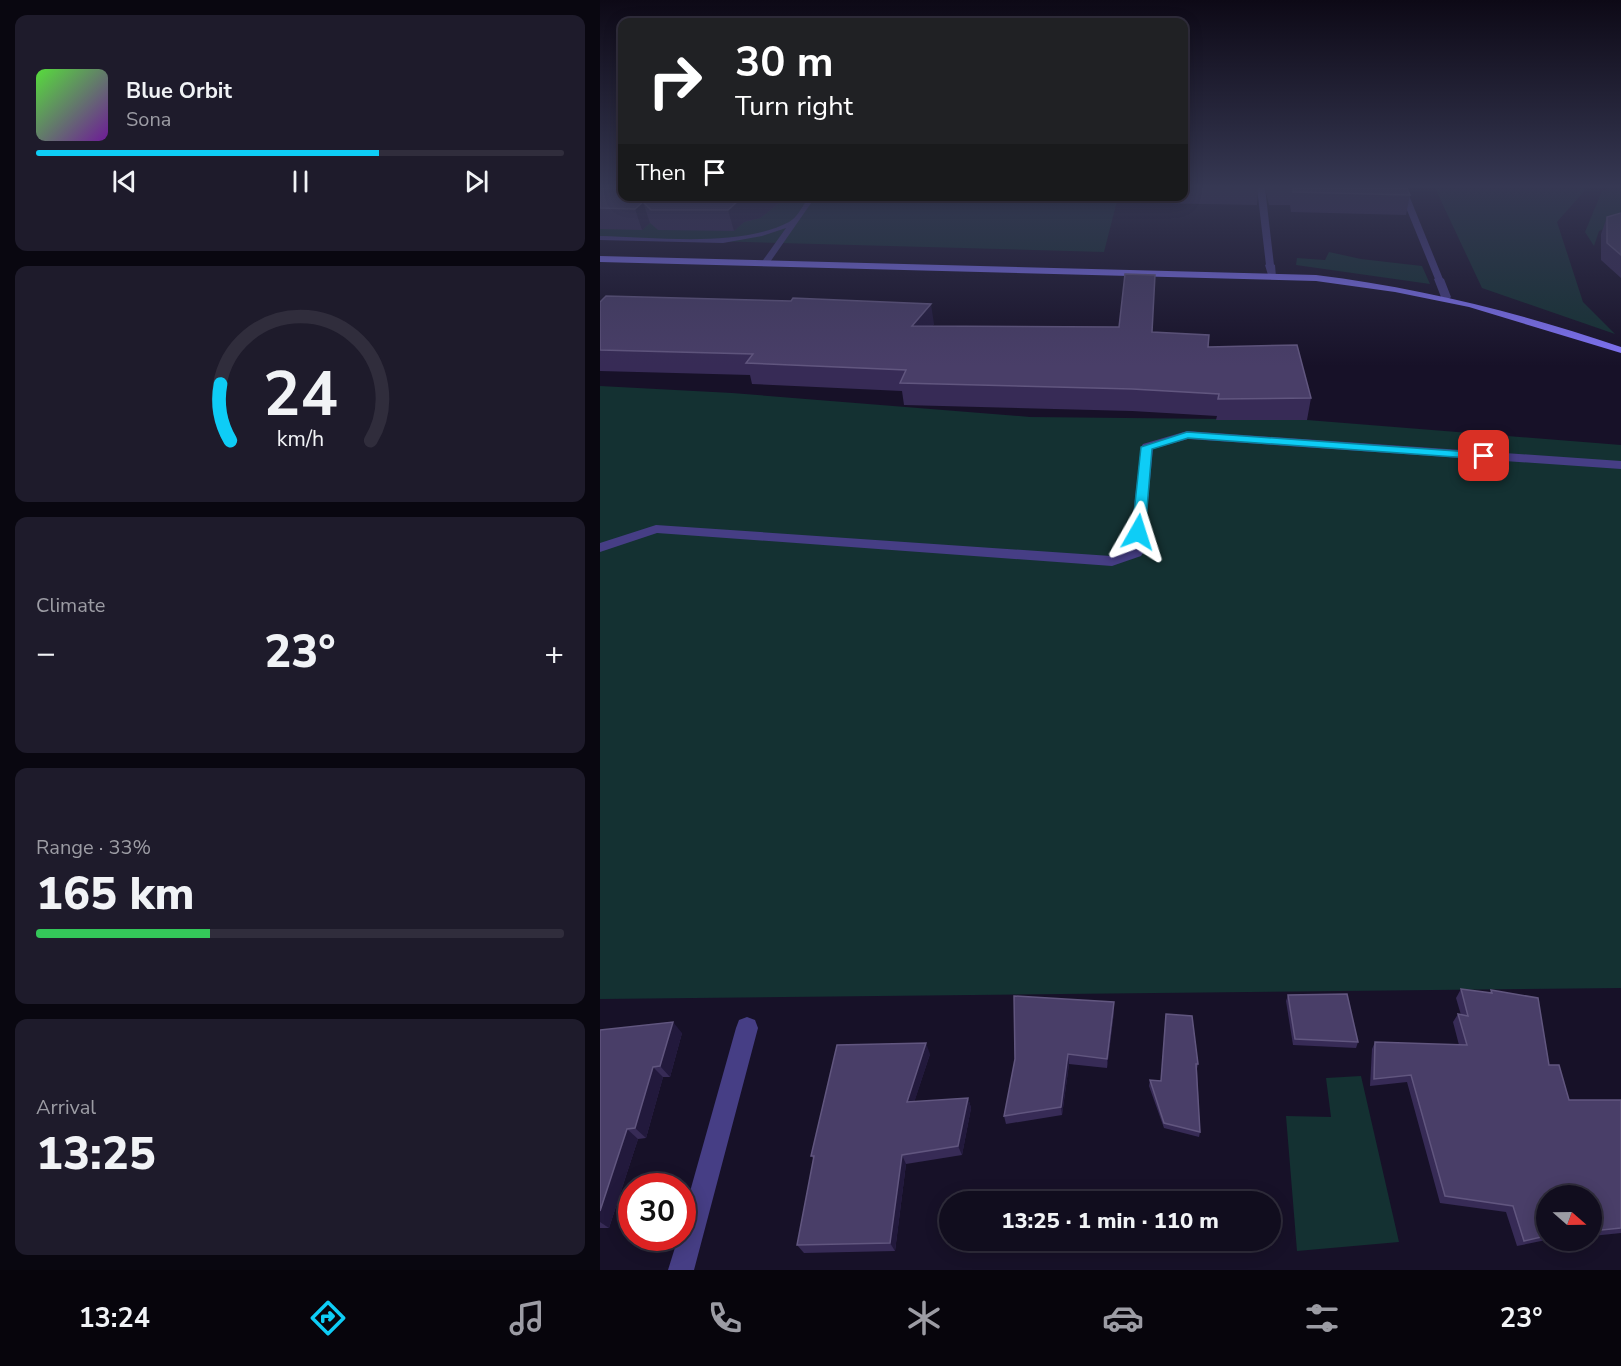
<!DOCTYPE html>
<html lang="en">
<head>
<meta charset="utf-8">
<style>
  :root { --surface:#110d1e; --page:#1e1b2b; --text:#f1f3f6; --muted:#9c9ca4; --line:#302d3c; --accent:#0ecdf6 }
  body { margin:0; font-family:"Nunito Sans",sans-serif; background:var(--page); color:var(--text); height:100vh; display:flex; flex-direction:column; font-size:22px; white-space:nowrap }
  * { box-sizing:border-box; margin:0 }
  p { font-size:20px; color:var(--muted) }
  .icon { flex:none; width:33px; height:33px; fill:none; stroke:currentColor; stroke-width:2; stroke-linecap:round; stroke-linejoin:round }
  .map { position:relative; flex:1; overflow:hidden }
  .panel { display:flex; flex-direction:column; gap:15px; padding:15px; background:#090710; width:600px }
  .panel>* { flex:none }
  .guide { position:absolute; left:18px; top:18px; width:570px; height:183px; border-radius:12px; box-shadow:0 3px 15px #0003,0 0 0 2px var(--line); background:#202124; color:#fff; overflow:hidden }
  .needle { width:39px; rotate:110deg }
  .controls { position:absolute; left:936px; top:1185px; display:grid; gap:12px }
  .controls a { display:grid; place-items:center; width:66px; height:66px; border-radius:50%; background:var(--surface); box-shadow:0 3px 15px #0003,0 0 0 2px var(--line); font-size:30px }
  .speed { position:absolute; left:18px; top:1173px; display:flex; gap:12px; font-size:30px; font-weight:700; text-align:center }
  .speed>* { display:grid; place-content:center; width:78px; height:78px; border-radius:50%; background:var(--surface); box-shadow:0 3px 15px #0003,0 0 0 2px var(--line); line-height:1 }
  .speed .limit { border:9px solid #d22; background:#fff; color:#111 }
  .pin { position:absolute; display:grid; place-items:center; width:51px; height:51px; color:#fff; margin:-26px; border-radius:12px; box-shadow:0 3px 9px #0006 }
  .me { position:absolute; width:66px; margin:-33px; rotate:6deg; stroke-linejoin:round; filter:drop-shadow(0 0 4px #0008) }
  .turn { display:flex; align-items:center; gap:21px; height:126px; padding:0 18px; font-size:27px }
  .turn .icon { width:78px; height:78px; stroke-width:2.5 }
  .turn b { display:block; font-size:42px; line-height:51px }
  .then { display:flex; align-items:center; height:57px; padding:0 18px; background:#0003; gap:12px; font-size:22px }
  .big { font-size:45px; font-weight:800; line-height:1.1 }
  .panel .tile { flex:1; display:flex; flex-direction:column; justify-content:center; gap:9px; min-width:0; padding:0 21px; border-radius:12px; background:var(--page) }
  .panel .dial { align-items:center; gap:0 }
  .dial svg { height:156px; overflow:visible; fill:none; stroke:var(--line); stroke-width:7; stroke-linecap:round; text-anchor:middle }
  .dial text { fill:var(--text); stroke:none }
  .song { display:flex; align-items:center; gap:18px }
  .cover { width:72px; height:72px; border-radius:9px; background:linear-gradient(135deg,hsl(110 70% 55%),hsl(280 70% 35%)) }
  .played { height:6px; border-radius:3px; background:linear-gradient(90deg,var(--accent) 65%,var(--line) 65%) }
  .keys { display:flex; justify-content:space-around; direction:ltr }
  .heat { display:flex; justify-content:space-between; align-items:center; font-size:33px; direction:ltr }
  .charge { height:9px; border-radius:4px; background:linear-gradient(90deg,#34c759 33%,var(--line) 0) }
  .trip { position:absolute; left:339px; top:1191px; width:342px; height:60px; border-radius:30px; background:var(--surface); box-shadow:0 3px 15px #0003,0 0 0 2px var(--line); font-weight:800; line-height:60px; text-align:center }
  .menu { display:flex; height:96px; justify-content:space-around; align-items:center; background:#07050c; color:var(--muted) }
  .menu .icon { width:42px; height:42px }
  .menu .selected { color:var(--accent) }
  .menu b { font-size:27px; color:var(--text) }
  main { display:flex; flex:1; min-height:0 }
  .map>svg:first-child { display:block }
  .green { fill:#143132 }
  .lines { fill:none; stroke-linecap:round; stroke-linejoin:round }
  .lane { fill:#463e85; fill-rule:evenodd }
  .street { fill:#463e85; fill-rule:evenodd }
  .secondary { fill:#8275fa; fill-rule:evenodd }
  .wall { fill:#372b56 }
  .shaded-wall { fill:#22193c }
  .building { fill:#493e68; stroke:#61567f; stroke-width:1.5 }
  .route { fill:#0ecdf6; stroke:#0985a0; stroke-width:1.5 }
</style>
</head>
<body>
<main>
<section class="panel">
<div class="tile">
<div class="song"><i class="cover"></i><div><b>Blue Orbit</b><p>Sona</p></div></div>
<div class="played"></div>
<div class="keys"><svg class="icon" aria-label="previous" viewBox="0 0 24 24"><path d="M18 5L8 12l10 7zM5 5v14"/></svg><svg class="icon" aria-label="pause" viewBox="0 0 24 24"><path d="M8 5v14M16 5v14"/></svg><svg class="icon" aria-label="next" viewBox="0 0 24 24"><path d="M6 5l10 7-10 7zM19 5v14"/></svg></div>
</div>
<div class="tile dial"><svg viewBox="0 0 100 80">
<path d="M14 69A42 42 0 1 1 86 69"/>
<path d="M14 69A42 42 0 0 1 9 40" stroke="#0ecdf6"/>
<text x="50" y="56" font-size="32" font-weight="700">24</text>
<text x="50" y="72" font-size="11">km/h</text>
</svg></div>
<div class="tile"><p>Climate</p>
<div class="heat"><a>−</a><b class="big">23°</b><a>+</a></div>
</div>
<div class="tile"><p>Range · 33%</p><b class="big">165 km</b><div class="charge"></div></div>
<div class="tile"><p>Arrival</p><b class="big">13:25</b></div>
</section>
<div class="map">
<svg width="1021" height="1270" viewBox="0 0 1021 1270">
  <rect width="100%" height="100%" fill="#171128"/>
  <!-- green -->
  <path class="green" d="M 0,188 L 22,196 L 518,197 L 504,252 L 0,238 Z
    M 835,188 L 987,188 L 957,222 L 983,302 L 1015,334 L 882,288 Z
    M 1011,188 L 1021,188 L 1021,222 L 999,231 L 994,246 L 985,232 L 1002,191 Z
    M 729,252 L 761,259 L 822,266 L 830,284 L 696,265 L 697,258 L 725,260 Z
    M 0,386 L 132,393 L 430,417 L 707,420 L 1021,445 L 1021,988 L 0,999 Z
    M 761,1076 L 799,1242 L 697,1251 L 686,1116 L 731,1117 L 726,1078 Z"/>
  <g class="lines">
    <!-- lane -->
    <path class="lane" d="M 657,188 L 665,188 L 674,265 L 670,267 L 666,265 Z
      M 798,188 L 806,188 L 843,279 L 842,281 L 835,279 Z
      M 209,196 L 216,196 L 168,265 L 165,265 L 161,263 L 186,228 L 162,236 L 123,243 L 0,240 L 0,236 C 55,237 139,248 189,222 C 197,218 204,204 209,196 Z"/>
    <!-- street -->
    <path class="street" d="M 670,262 L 675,265 L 676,277 L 668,275 L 665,265 Z
      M 839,276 L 844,279 L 851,297 L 849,299 L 841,297 L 834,279 Z
      M 587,431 L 1021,461 L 1021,469 L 588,439 L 553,449 L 543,553 L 541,556 L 512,566 L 57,533 L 0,552 L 0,543 L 56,525 L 511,556 L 529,550 L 541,447 L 543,444 Z
      M 147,1017 L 155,1020 L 158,1028 L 94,1270 L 68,1270 L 78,1238 L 82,1238 L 82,1220 L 136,1028 L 139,1020 Z"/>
    <!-- secondary -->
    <path class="secondary" d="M 0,256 L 716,275 C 821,288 921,313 1021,347 L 1021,353 L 869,307 L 795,292 L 716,281 L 0,262 Z"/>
  </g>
  <!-- wall -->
  <path class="wall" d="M 0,188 L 22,196 L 184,196 L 179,203 L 160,218 L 144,222 L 134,231 L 58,230 L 50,223 L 42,230 L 0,229 Z
    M 584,188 L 658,188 L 657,205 L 552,203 L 553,196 L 584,196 Z
    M 665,188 L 807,188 L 810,195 L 806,215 L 691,212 L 690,205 L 669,205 Z
    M 1021,213 L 1021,278 L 1001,260 L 1001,234 L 1007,217 Z
    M 0,302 L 334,324 L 332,326 L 552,332 L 608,347 L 711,398 L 707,420 L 616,420 L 617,416 L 532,411 L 304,405 L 302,391 L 152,384 L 150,375 L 0,371 Z
    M 861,989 L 890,993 L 891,990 L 949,1065 L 969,1100 L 1021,1100 L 1021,1233 L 992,1236 L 992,1196 L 946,1196 L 946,1240 L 917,1246 L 906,1212 L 840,1203 L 807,1082 L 770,1086 L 772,1049 L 775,1042 L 859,1045 L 853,1022 L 858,1014 L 861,1015 L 856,998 Z
    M 688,995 L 758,1042 L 756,1048 L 693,1045 L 686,1001 Z
    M 514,1012 L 507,1068 L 469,1064 L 462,1115 L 406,1124 L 404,1116 Z
    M 566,1014 L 598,1064 L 597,1069 L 600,1132 L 599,1137 L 564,1128 L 549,1086 L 550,1080 L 561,1081 Z
    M 0,1030 L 82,1033 L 70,1077 L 63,1077 L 46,1138 L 38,1139 L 9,1228 L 0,1228 Z
    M 330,1054 L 314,1102 L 368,1098 L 371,1108 L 362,1155 L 306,1164 L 295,1251 L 204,1253 L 197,1245 L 214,1159 L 211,1156 Z"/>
  <!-- shaded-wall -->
  <path class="shaded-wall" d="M 156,196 L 184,196 L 179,203 L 160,218 L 144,222 L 134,231 L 128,210 L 138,201 Z
    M 43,202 L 50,223 L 42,230 L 35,209 Z
    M 331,304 L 334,324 L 315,347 L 312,326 Z
    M 514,1002 L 514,1012 L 507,1068 L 507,1059 Z
    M 73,1022 L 82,1033 L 70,1077 L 60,1066 Z
    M 326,1043 L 330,1054 L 311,1112 L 307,1102 Z
    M 468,1054 L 469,1064 L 462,1115 L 461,1107 Z
    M 53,1067 L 63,1077 L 46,1138 L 35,1128 Z
    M 368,1098 L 371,1108 L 362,1155 L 358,1146 Z
    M 27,1129 L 38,1139 L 9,1228 L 0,1222 L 0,1211 Z
    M 302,1155 L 306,1164 L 295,1251 L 290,1243 Z"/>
  <!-- building -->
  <path class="building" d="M 0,188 L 22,188 L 22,196 L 156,196 L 154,198 L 138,201 L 128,210 L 51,210 L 43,202 L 35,209 L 0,208 Z
    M 693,188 L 807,188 L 810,195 L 693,192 Z
    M 1021,213 L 1021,255 L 1007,243 L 1007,217 Z
    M 525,274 L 555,275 L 552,332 L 609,335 L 608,347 L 697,345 L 711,398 L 618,399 L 619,394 L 532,389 L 300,383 L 306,370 L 146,363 L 153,354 L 0,350 L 0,302 L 6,296 L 191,301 L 193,298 L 331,304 L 312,326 L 519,327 Z
    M 861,989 L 892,993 L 891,990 L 938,998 L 949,1065 L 959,1065 L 969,1100 L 1021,1100 L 1021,1228 L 992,1231 L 992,1196 L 946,1196 L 946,1236 L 924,1241 L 913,1206 L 845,1196 L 811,1075 L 774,1079 L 775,1042 L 867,1045 L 858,1014 L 868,1016 Z
    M 747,994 L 758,1042 L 695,1039 L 688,995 Z
    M 414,996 L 514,1002 L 507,1059 L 468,1054 L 461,1107 L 404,1116 L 415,1059 Z
    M 566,1014 L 592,1016 L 598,1064 L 596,1064 L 600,1132 L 564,1123 L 550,1080 L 561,1081 Z
    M 73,1022 L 60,1066 L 53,1067 L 35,1128 L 27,1129 L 0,1211 L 0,1030 Z
    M 326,1043 L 307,1102 L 368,1098 L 358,1146 L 302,1155 L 290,1243 L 197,1245 L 214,1156 L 211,1156 L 237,1045 Z"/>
  <!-- sky -->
  <linearGradient id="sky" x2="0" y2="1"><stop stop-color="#0d0916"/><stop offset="0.51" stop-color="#363853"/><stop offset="1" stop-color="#363853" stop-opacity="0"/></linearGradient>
  <rect width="1021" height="366" fill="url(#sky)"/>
  <!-- route -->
  <path class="route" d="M 587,432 L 884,453 L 889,456 L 884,459 L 588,438 L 552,449 L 545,532 L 543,535 L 534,535 L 532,532 L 541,447 Z"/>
</svg>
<div class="controls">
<a><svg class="needle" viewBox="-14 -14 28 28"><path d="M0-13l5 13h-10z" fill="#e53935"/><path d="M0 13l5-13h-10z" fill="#9c9ca4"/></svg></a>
</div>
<div class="speed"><div class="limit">30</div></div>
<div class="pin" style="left:884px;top:456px;background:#d93025"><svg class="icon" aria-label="arrive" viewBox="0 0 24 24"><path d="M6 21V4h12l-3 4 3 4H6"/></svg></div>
<svg class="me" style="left:538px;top:532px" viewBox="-20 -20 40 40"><path d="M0-17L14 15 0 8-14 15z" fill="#0ecdf6" stroke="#fff" stroke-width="4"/></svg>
<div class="trip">13:25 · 1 min · 110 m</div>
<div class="guide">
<div class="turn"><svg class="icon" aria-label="right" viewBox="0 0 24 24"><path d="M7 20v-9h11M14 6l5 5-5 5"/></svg><div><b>30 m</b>Turn right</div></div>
<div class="then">Then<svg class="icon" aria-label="arrive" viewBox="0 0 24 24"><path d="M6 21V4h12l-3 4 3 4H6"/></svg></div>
</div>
</div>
</main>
<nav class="menu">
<b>13:24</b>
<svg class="icon selected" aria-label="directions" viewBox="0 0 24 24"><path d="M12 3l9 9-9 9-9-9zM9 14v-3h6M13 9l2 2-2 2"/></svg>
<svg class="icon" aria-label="music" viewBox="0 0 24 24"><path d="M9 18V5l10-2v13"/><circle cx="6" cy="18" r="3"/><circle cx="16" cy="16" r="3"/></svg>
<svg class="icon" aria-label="phone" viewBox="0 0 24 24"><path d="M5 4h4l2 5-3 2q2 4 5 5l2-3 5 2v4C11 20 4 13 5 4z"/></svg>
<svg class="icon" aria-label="climate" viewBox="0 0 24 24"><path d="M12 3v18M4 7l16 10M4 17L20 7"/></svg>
<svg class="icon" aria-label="car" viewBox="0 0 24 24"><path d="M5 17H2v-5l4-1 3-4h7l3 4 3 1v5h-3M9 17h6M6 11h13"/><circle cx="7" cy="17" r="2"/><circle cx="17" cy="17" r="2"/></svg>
<svg class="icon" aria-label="filters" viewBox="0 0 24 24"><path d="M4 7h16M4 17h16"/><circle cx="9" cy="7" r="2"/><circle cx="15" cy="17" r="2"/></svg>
<b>23°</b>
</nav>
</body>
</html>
